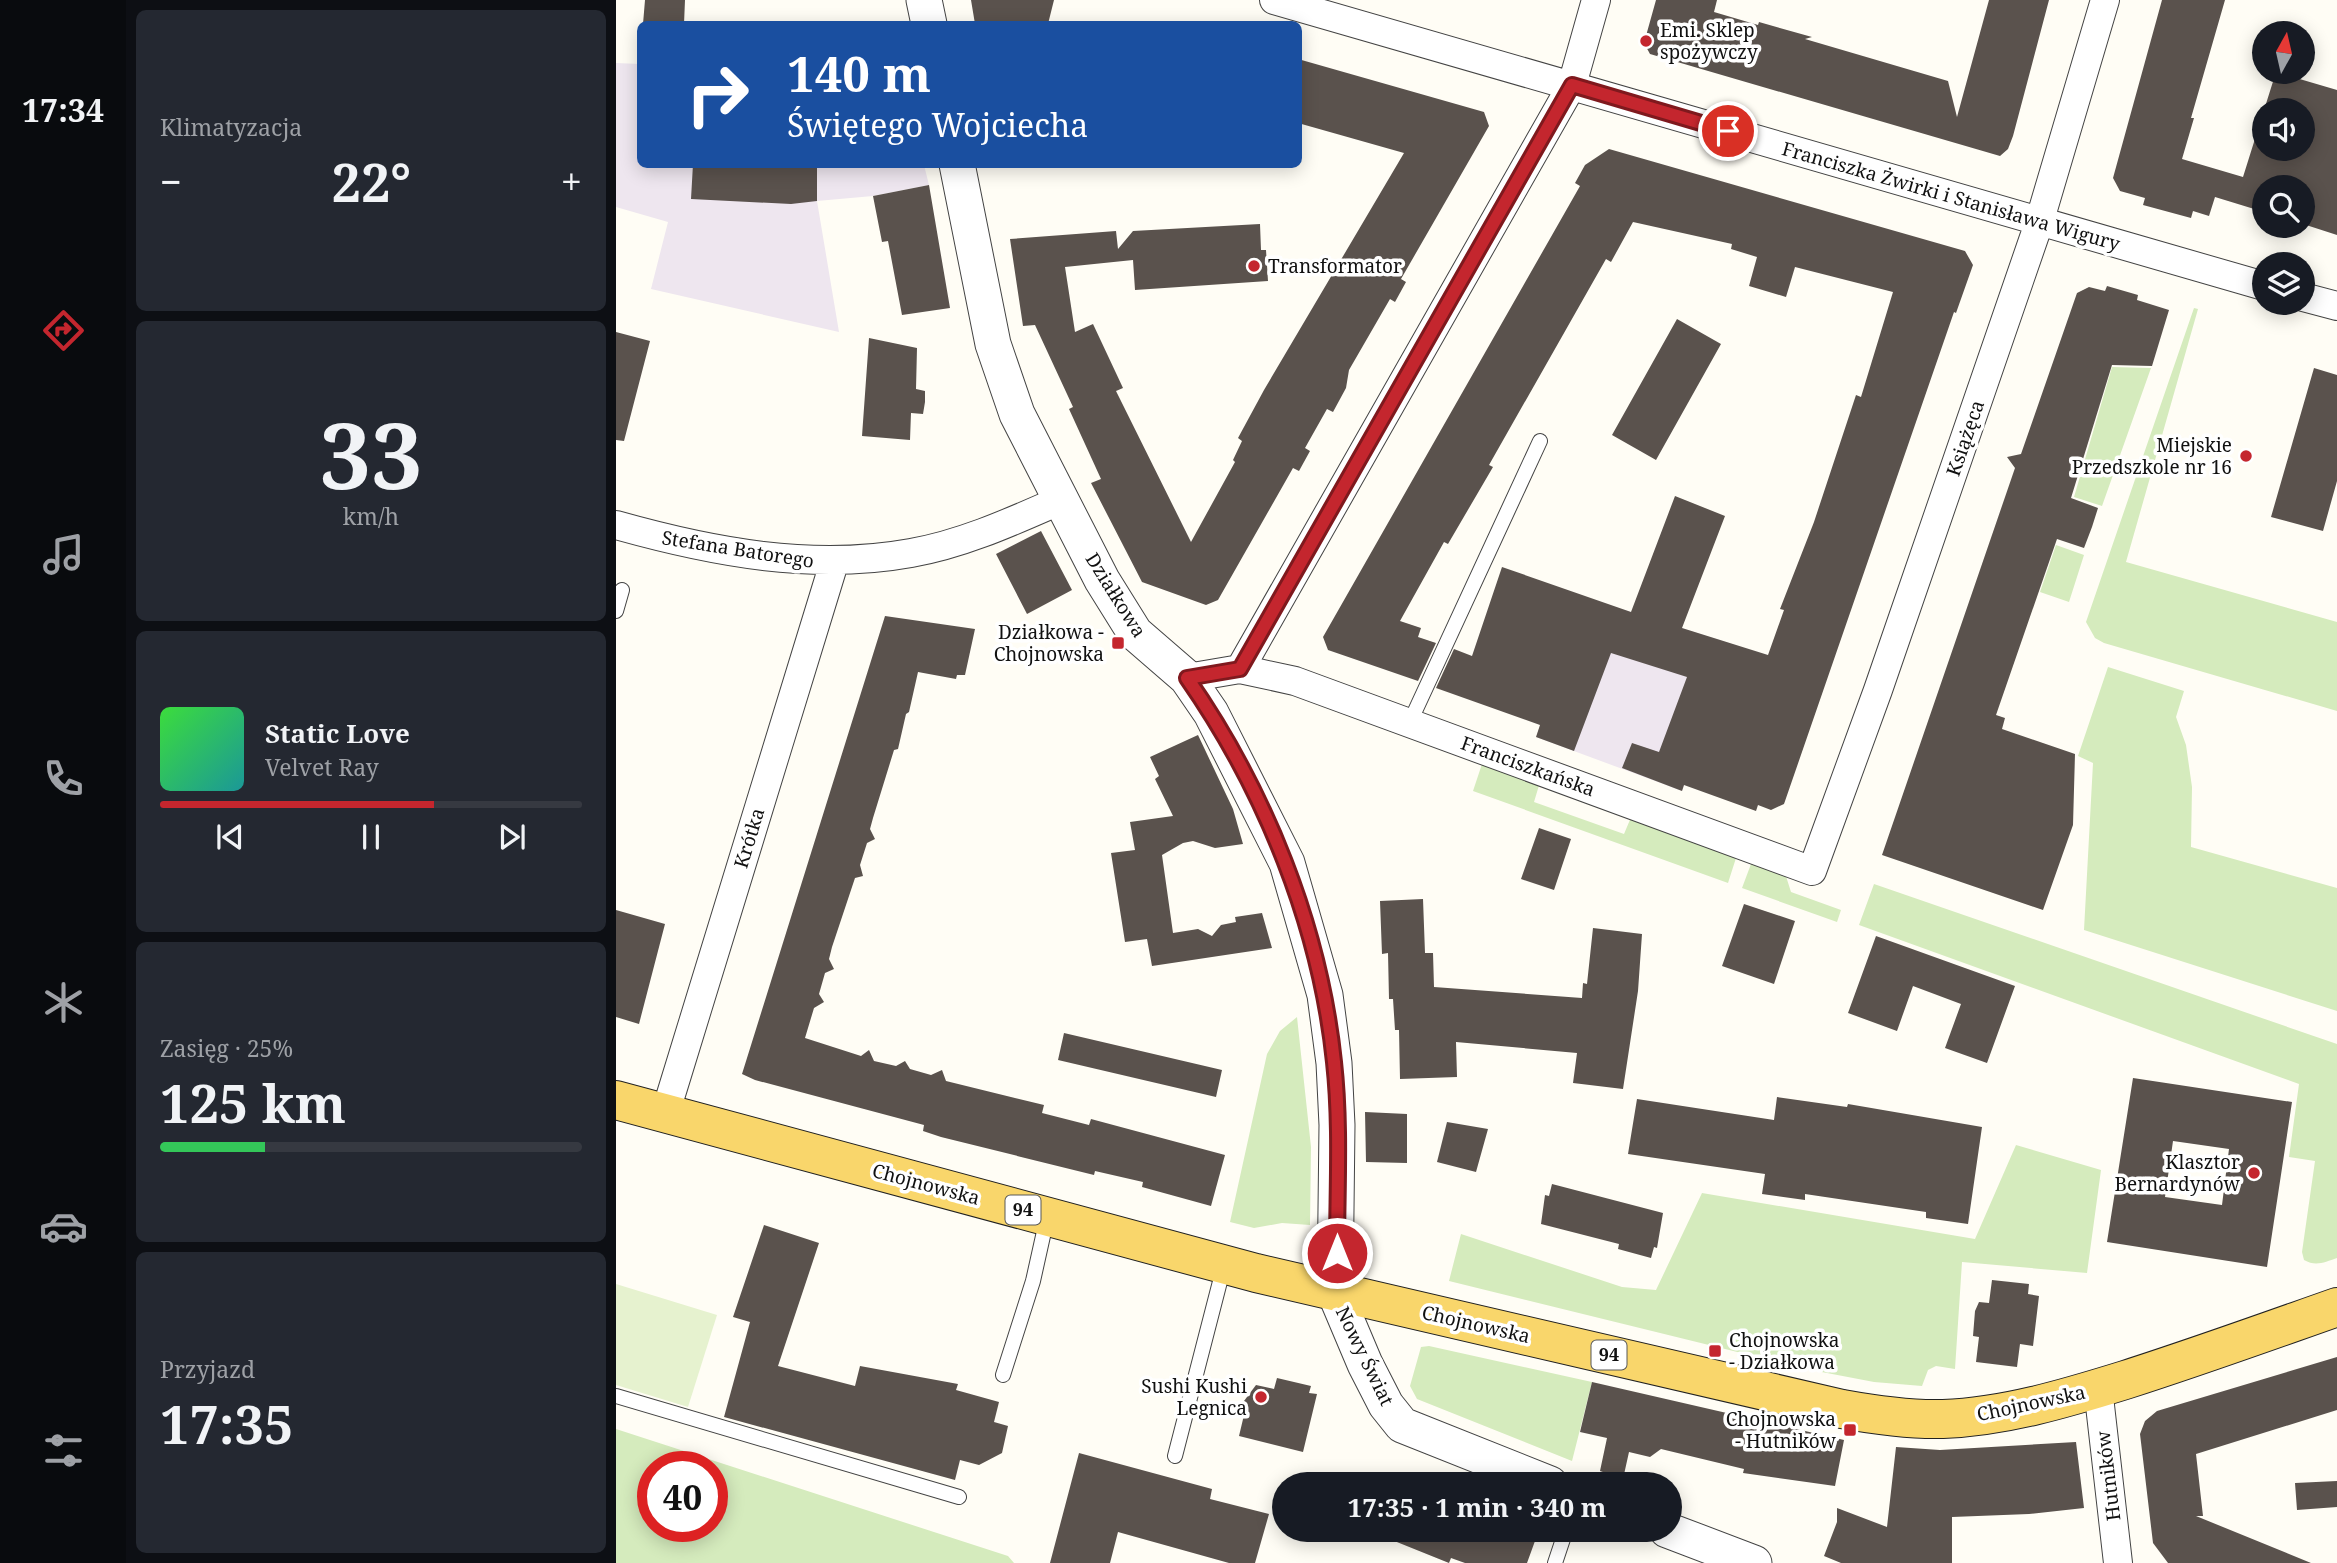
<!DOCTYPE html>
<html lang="pl">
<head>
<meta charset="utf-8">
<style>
  :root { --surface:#171b24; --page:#242831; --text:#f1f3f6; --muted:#9ea1a6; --line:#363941; --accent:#c4262e }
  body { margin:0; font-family:"Noto Serif",serif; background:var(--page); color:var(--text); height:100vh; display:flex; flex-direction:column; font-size:26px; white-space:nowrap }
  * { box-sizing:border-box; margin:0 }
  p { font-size:23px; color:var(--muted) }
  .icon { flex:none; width:38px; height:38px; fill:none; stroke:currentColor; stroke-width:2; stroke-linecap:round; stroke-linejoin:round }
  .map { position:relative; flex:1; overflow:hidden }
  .panel { display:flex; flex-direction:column; gap:10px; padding:10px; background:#0d0f14; width:490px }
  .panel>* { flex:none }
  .hud { position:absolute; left:21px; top:21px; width:665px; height:147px; border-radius:10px; box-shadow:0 4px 18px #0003; background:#1a4fa0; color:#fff; overflow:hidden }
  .needle { width:46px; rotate:8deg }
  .buttons { position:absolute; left:1636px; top:21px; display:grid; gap:14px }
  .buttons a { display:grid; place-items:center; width:63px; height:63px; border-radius:50%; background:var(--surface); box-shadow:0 4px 18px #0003; font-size:35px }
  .speed { position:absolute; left:21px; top:1451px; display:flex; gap:14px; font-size:35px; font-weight:700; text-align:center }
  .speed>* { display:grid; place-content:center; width:91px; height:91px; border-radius:50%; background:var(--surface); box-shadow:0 4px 18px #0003; line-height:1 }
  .speed .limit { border:10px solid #d22; background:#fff; color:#111 }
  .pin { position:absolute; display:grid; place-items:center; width:60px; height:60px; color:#fff; margin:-30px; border:4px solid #fff; border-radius:50%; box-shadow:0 2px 7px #0007 }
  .me { position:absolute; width:77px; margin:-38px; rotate:0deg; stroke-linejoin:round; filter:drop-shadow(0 0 5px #0008) }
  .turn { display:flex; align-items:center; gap:24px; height:147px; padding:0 35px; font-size:32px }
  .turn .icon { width:91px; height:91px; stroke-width:2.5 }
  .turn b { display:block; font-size:49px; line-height:60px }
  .big { font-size:52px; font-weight:700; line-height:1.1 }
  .panel .tile { flex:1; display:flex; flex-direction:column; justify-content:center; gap:10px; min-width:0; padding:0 24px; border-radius:10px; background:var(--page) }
  .panel .dial { align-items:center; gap:0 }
  .dial b { font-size:91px; line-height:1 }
  .song { display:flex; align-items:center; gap:21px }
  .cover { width:84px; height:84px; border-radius:10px; background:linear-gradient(135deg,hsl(120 70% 55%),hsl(180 70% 35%)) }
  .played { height:7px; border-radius:4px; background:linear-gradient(90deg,var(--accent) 65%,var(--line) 65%) }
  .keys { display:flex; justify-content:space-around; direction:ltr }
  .heat { display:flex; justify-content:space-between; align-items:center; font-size:38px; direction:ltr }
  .charge { height:10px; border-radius:5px; background:linear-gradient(90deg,#34c759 25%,var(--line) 0) }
  .trip { position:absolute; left:656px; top:1472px; width:410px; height:70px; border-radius:35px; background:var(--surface); box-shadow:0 4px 18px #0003; font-weight:700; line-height:70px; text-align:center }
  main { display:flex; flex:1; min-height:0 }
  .dock { display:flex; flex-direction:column; width:126px; justify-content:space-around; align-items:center; background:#090b0e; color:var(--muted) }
  .dock .icon { width:49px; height:49px }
  .dock .active { color:var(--accent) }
  .dock b { font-size:32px; color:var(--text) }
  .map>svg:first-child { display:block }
  .industrial { fill:#eee6ef }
  .green { fill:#d5ebbd; fill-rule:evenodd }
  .pitch { fill:#e6f2cf }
  .building { fill:#5a524d; fill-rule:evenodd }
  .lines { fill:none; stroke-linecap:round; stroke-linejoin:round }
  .service-casing { stroke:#444; stroke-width:16 }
  .minor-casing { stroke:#444; stroke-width:30 }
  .tertiary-casing { stroke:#444; stroke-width:37 }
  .primary-casing { stroke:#222; stroke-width:40 }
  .service { stroke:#fff; stroke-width:14 }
  .minor { stroke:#fff; stroke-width:28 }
  .tertiary { stroke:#fff; stroke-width:35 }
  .primary { stroke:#f9d66b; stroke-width:38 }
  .route-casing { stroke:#7f191e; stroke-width:18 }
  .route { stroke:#c4262e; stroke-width:12 }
  .poi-dot { fill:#c4262e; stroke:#fff; stroke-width:2.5 }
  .labels { text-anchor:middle; stroke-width:7; stroke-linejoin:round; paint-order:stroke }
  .shield { fill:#fff; stroke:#585858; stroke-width:2 }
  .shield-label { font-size:18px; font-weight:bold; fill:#111 }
  .poi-label { font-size:19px; fill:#111; stroke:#fff; text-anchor:end }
  .street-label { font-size:19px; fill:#111; stroke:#fff }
</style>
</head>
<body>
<main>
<nav class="dock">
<b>17:34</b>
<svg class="icon active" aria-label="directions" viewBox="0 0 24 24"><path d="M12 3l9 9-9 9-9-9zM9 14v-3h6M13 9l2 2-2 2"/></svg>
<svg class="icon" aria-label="music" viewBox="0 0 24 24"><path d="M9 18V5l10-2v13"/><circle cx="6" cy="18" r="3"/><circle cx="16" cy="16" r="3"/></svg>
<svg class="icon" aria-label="phone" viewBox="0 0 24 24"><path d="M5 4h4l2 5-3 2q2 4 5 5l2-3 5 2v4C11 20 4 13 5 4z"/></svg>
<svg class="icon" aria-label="climate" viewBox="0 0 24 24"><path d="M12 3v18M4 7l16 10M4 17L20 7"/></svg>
<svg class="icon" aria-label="car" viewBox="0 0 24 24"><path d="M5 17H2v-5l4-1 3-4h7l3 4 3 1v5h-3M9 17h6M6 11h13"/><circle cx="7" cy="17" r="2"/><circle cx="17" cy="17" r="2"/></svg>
<svg class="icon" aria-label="filters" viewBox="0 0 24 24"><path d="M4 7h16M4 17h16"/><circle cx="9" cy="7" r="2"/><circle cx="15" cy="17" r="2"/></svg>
</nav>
<section class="panel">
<div class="tile"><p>Klimatyzacja</p>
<div class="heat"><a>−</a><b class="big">22°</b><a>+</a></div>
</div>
<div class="tile dial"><b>33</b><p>km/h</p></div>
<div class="tile">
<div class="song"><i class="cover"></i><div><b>Static Love</b><p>Velvet Ray</p></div></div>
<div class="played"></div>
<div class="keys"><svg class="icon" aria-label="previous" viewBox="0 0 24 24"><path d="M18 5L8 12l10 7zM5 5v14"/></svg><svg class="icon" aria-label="pause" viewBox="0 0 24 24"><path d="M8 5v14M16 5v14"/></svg><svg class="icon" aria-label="next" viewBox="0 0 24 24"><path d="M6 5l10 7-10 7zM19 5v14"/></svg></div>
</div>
<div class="tile"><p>Zasięg · 25%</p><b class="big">125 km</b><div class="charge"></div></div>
<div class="tile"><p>Przyjazd</p><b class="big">17:35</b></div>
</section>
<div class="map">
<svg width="1721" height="1563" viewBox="0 0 1721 1563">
  <rect width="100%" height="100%" fill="#fffdf5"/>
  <!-- industrial -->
  <path class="industrial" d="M 0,63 L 24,64 L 24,164 L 308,165 L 313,185 L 257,196 L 201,201 L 223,332 L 35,289 L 52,222 L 0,207 Z
    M 971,598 L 1119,645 L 1066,791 L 920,737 Z"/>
  <!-- green -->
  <path class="green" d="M 1578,308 L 1582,309 L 1510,562 L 1721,622 L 1721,711 L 1488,643 L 1479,638 L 1470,622 Z
    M 1496,367 L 1535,368 L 1486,506 L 1458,497 Z
    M 1440,545 L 1468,555 L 1453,602 L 1424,592 Z
    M 1492,667 L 1568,691 L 1560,717 L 1570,745 L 1576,787 L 1575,847 L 1721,888 L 1721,1011 L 1468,930 L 1477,763 L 1462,756 Z
    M 867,761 L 924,782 L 918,802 L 1008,834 L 1016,815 L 1120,858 L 1112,883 L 857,791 Z
    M 1143,860 L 1168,870 L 1175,892 L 1225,910 L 1221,922 L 1126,888 L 1135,864 Z
    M 1258,884 L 1721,1044 L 1721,1258 C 1709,1262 1700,1267 1688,1260 L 1686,1252 L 1699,1161 L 1673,1157 L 1683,1084 L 1243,925 Z
    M 681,1017 L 695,1147 L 694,1225 L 666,1223 L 638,1228 L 614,1222 L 651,1054 L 664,1031 Z
    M 1400,1145 L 1485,1170 L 1471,1273 L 1346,1262 L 1339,1369 L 1320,1366 L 1312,1370 L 1306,1386 L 1258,1382 L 1190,1369 L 833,1281 L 845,1234 L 1006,1287 L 1040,1290 L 1086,1193 L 1359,1239 Z
    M 813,1346 L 976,1382 L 956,1461 L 801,1399 L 794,1386 L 805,1347 Z
    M 0,1429 L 392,1556 L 398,1563 L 0,1563 ZM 96,1466 L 96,1526 L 37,1526 L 37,1466 Z"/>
  <!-- pitch -->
  <path class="pitch" d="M 0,1284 L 101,1315 L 72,1407 L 0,1385 Z"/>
  <!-- building -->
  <path class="building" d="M 29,0 L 69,0 L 68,24 L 27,24 Z
    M 355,0 L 438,0 L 432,24 L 359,24 Z
    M 1040,0 L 1101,0 L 1098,12 L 1142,25 L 1143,22 L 1196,37 L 1189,39 L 1332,81 L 1341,117 L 1373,0 L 1433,0 L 1397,136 L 1392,149 L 1384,156 L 1034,54 L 1028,43 Z
    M 1546,0 L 1609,0 L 1575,118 L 1578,118 L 1566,159 L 1627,177 L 1660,72 L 1721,90 L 1721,235 L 1687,224 L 1687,187 L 1648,187 L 1648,212 L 1599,197 L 1593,216 L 1577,211 L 1575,218 L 1527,205 L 1529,198 L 1504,191 L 1497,178 ZM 1648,110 L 1687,110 L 1687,149 L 1648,149 Z
    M 682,59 L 868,112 L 873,126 L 785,279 L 790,282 L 779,302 L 774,299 L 733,370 L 730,388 L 717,412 L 711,409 L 689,448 L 694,451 L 683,471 L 677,468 L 602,600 L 590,605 L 526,582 L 475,483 L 485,479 L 453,409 L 457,407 L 419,325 L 407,326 L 394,239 L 500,231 L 502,249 L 517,231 L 644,224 L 645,250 L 650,250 L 652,281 L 519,290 L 517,260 L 449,267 L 459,332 L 477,324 L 507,388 L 500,391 L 575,542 L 619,462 L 617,460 L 626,441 L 622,438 L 648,390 L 788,153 L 682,123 Z
    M 993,149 L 1349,251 L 1357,265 L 1340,313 L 1338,312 L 1168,804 L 1155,810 L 1142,805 L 1140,811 L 1068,785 L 1066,791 L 1006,768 L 1016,743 L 1043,752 L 1071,677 L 995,653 L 958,751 L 920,737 L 924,725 L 820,688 L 838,649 L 856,656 L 886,567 L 1015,612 L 1059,496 L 1109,516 L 1066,628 L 1152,655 L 1168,610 L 1164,609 L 1198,522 L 1240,395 L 1245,397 L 1277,292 L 1179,267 L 1170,297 L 1133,286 L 1141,257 L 1115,249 L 1116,244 L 1017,222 L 995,262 L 990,259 L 873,465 L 877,467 L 832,544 L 828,542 L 784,621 L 805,628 L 802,637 L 820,643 L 802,681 L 712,650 L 707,637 L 964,186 L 959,183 L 969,165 Z
    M 77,164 L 201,164 L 201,201 L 175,204 L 75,199 Z
    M 313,185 L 334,308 L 286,315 L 272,241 L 266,242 L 257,196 Z
    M 1491,286 L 1522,295 L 1521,300 L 1553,310 L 1536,366 L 1496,365 L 1455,498 L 1482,508 L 1476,527 L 1468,548 L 1441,539 L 1380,715 L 1389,718 L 1386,729 L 1459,754 L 1457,825 L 1427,910 L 1266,855 L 1399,468 L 1391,457 L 1405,454 L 1461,293 L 1473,287 L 1489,291 Z
    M 1061,319 L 1105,344 L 1040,460 L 996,435 Z
    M 0,332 L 34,341 L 8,441 L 0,440 Z
    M 253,338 L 301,348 L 300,389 L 309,391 L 309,402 L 307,414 L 295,413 L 294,440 L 246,436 Z
    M 1698,368 L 1721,375 L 1721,481 L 1707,531 L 1655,517 Z
    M 425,531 L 456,590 L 411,614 L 380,554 Z
    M 269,616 L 359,629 L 349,675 L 341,675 L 340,679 L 302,672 L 293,712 L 290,714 L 282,749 L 278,750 L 257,818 L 254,829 L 259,839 L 251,843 L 244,865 L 247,876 L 239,878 L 216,947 L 213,959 L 218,969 L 209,973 L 203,994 L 208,1002 L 198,1008 L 189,1038 L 245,1056 L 253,1050 L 258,1061 L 280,1066 L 289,1061 L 294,1069 L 315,1075 L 326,1070 L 330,1081 L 428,1105 L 426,1113 L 473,1125 L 475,1119 L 609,1155 L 595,1206 L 526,1187 L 527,1182 L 479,1171 L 478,1175 L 325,1137 L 307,1131 L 308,1125 L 139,1080 L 126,1074 Z
    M 582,735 L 617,809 L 627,844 L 599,848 L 577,841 L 567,843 L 546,855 L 557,933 L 582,929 L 596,936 L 605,925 L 620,922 L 619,917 L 646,913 L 656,948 L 536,966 L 531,939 L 509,942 L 495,853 L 519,850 L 514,822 L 557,816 L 539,779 L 543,776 L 534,757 Z
    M 923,828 L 955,839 L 938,890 L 905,879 Z
    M 807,899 L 809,953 L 817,953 L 818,987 L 966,998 L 967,983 L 971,984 L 977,928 L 1026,934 L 1022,991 L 1007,1089 L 957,1083 L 961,1053 L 840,1042 L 841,1077 L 784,1079 L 783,1030 L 779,1030 L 777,999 L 773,999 L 772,953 L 766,954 L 764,901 Z
    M 1128,904 L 1179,921 L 1158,984 L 1106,966 Z
    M 0,910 L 49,924 L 23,1024 L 0,1017 Z
    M 1260,936 L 1399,986 L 1371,1063 L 1329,1048 L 1345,1004 L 1297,986 L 1281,1031 L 1232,1013 Z
    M 448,1033 L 606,1070 L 600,1097 L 442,1060 Z
    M 1517,1078 L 1676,1102 L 1651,1267 L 1491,1242 ZM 1557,1141 L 1613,1149 L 1606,1205 L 1549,1197 Z
    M 1161,1097 L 1231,1107 L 1232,1104 L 1366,1127 L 1352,1224 L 1310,1218 L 1310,1212 L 1189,1194 L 1189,1200 L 1146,1194 L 1149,1174 L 1012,1154 L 1021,1099 L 1158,1120 Z
    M 749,1112 L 791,1114 L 791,1163 L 750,1162 Z
    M 831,1122 L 872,1129 L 860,1172 L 821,1162 Z
    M 936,1184 L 1047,1213 L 1041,1248 L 1038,1247 L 1035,1258 L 1002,1249 L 1003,1244 L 925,1224 L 929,1195 L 933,1196 Z
    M 148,1225 L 203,1243 L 162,1366 L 239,1386 L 244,1366 L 342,1384 L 340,1390 L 383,1402 L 378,1422 L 392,1426 L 386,1453 L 363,1465 L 344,1460 L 339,1480 L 108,1417 L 134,1322 L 117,1317 Z
    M 1376,1280 L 1413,1284 L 1412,1294 L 1423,1296 L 1417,1346 L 1404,1344 L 1401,1367 L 1360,1362 L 1363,1337 L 1357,1336 L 1359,1311 L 1363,1302 L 1373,1303 Z
    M 1721,1357 L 1721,1410 L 1580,1454 L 1587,1516 L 1580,1516 L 1695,1563 L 1552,1563 L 1537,1543 L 1524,1434 L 1529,1421 L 1541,1411 Z
    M 661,1378 L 695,1386 L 693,1393 L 701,1394 L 687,1452 L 623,1436 L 628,1415 L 622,1409 L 640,1385 L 658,1389 Z
    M 976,1382 L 1228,1440 L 1219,1486 L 1127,1473 L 1128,1469 L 1045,1449 L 1034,1457 L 1013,1452 L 1007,1479 L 984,1471 L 991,1438 L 964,1432 Z
    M 1460,1442 L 1468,1508 L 1413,1514 L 1336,1517 L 1336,1563 L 1225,1563 L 1208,1556 L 1221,1522 L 1221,1508 L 1271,1527 L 1280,1447 L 1324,1450 Z
    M 463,1453 L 596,1489 L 594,1499 L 653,1514 L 639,1563 L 613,1563 L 502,1532 L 494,1563 L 434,1563 Z
    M 1721,1481 L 1721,1507 L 1681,1510 L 1679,1483 Z
    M 756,1530 L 923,1530 L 911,1563 L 849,1563 L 835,1558 L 833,1563 L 756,1532 Z"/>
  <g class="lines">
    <!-- service casing -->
    <g class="service-casing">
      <path id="service" d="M 0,611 L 6,590
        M 794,722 L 924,441
        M 387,1375 L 417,1281 L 431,1218
        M 0,1396 L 343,1497
        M 559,1456 L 608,1266
        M 939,1563 L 950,1530"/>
    </g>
    <!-- minor casing -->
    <g class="minor-casing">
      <path id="minor" d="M 658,0 L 1648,286
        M 1687,297 L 1721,306
        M 0,525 C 96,552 196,571 295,553 C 347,544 397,521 445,500
        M 624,669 L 679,681 L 1196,871 L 1262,690 L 1423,223 L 1489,0
        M 571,678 L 624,669 L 956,85 L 980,0
        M 49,1114 L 218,563
        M 1482,1388 L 1502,1563"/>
    </g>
    <!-- tertiary casing -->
    <g class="tertiary-casing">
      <path id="tertiary" d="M 308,0 L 313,24
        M 341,164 L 377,344 L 401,414 L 486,580 L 519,633 L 571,678 L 595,713 L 671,863 L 709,995 L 718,1063 L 721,1125 L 719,1293 L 749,1364 L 770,1405 L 786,1425 L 934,1484
        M 1051,1530 L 1138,1563"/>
    </g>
    <!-- primary casing -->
    <g class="primary-casing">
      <path id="primary" d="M 0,1100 L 640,1273 L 1226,1409 C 1259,1415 1293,1420 1327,1419 C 1388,1417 1451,1398 1509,1380 C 1581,1357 1650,1332 1721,1307"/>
    </g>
    <!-- service -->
    <use href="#service" class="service"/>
    <!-- minor -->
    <use href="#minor" class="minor"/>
    <!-- tertiary -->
    <use href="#tertiary" class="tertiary"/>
    <!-- primary -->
    <use href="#primary" class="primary"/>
  </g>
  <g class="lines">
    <!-- route casing -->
    <g class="route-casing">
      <path id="route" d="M 721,1253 C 721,1190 725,1125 718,1062 C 704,926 649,790 571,678 L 624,669 L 956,85 L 1112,131"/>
    </g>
    <!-- route -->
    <use href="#route" class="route"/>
  </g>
  <!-- markers -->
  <g class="poi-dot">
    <circle cx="1030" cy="41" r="7"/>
    <circle cx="638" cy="266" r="7"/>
    <circle cx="1630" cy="456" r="7"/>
    <rect x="495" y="636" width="14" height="14" rx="3.5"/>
    <circle cx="1638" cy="1173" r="7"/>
    <rect x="1092" y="1344" width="14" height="14" rx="3.5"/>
    <circle cx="645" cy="1397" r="7"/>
    <rect x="1227" y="1423" width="14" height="14" rx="3.5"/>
  </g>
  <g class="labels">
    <!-- shield labels -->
    <g class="shield">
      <rect x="389.5" y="1195.5" width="35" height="29" rx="5"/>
      <rect x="975.5" y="1340.5" width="35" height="29" rx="5"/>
    </g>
    <g class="shield-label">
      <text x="407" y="1216">94</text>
      <text x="993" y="1361">94</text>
    </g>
    <!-- poi labels -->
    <g class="poi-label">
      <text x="1044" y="37" text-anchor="start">Emi. Sklep<tspan x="1044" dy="22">spożywczy</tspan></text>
      <text x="652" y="273" text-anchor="start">Transformator</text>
      <text x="1616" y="452">Miejskie<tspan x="1616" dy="22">Przedszkole nr 16</tspan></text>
      <text x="488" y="639">Działkowa -<tspan x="488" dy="22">Chojnowska</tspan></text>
      <text x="1624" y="1169">Klasztor<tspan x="1624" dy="22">Bernardynów</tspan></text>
      <text x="1113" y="1347" text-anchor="start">Chojnowska<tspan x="1113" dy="22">- Działkowa</tspan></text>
      <text x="631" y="1393">Sushi Kushi<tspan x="631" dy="22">Legnica</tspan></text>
      <text x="1220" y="1426">Chojnowska<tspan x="1220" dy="22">- Hutników</tspan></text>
    </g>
    <!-- street labels -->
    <g class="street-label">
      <text transform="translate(1335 196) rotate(16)" y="7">Franciszka Żwirki i Stanisława Wigury</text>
      <text transform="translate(1349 438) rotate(-71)" y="7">Książęca</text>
      <text transform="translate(122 549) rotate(9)" y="7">Stefana Batorego</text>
      <text transform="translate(500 595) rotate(58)" y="7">Działkowa</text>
      <text transform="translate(912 766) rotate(20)" y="7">Franciszkańska</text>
      <text transform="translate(133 838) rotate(-73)" y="7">Krótka</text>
      <text transform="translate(310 1184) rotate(15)" y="7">Chojnowska</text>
      <text transform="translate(860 1324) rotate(13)" y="7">Chojnowska</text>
      <text transform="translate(749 1356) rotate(64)" y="7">Nowy Świat</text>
      <text transform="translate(1415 1403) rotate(-12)" y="7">Chojnowska</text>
      <text transform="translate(1492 1476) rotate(-97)" y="7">Hutników</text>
    </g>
  </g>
</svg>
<div class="buttons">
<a><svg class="needle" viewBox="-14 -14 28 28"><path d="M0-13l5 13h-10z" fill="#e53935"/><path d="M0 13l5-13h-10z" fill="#9ea1a6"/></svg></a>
<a><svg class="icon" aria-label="sound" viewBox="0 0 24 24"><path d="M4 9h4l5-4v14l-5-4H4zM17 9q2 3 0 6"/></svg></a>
<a><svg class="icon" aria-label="search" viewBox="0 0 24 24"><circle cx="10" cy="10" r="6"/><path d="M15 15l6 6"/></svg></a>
<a><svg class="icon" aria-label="layers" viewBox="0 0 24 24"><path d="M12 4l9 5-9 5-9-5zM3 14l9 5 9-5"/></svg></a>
</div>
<div class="speed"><div class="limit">40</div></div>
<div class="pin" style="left:1112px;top:131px;background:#d93025"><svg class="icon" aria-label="arrive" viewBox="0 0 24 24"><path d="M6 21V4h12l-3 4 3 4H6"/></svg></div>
<svg class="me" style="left:721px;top:1253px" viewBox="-20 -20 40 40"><circle r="17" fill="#c4262e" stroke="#fff" stroke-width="3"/><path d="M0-11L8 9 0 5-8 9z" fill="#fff"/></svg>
<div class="trip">17:35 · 1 min · 340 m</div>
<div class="hud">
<div class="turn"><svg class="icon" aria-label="right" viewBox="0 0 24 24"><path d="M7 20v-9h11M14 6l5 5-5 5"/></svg><div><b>140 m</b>Świętego Wojciecha</div></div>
</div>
</div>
</main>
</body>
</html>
